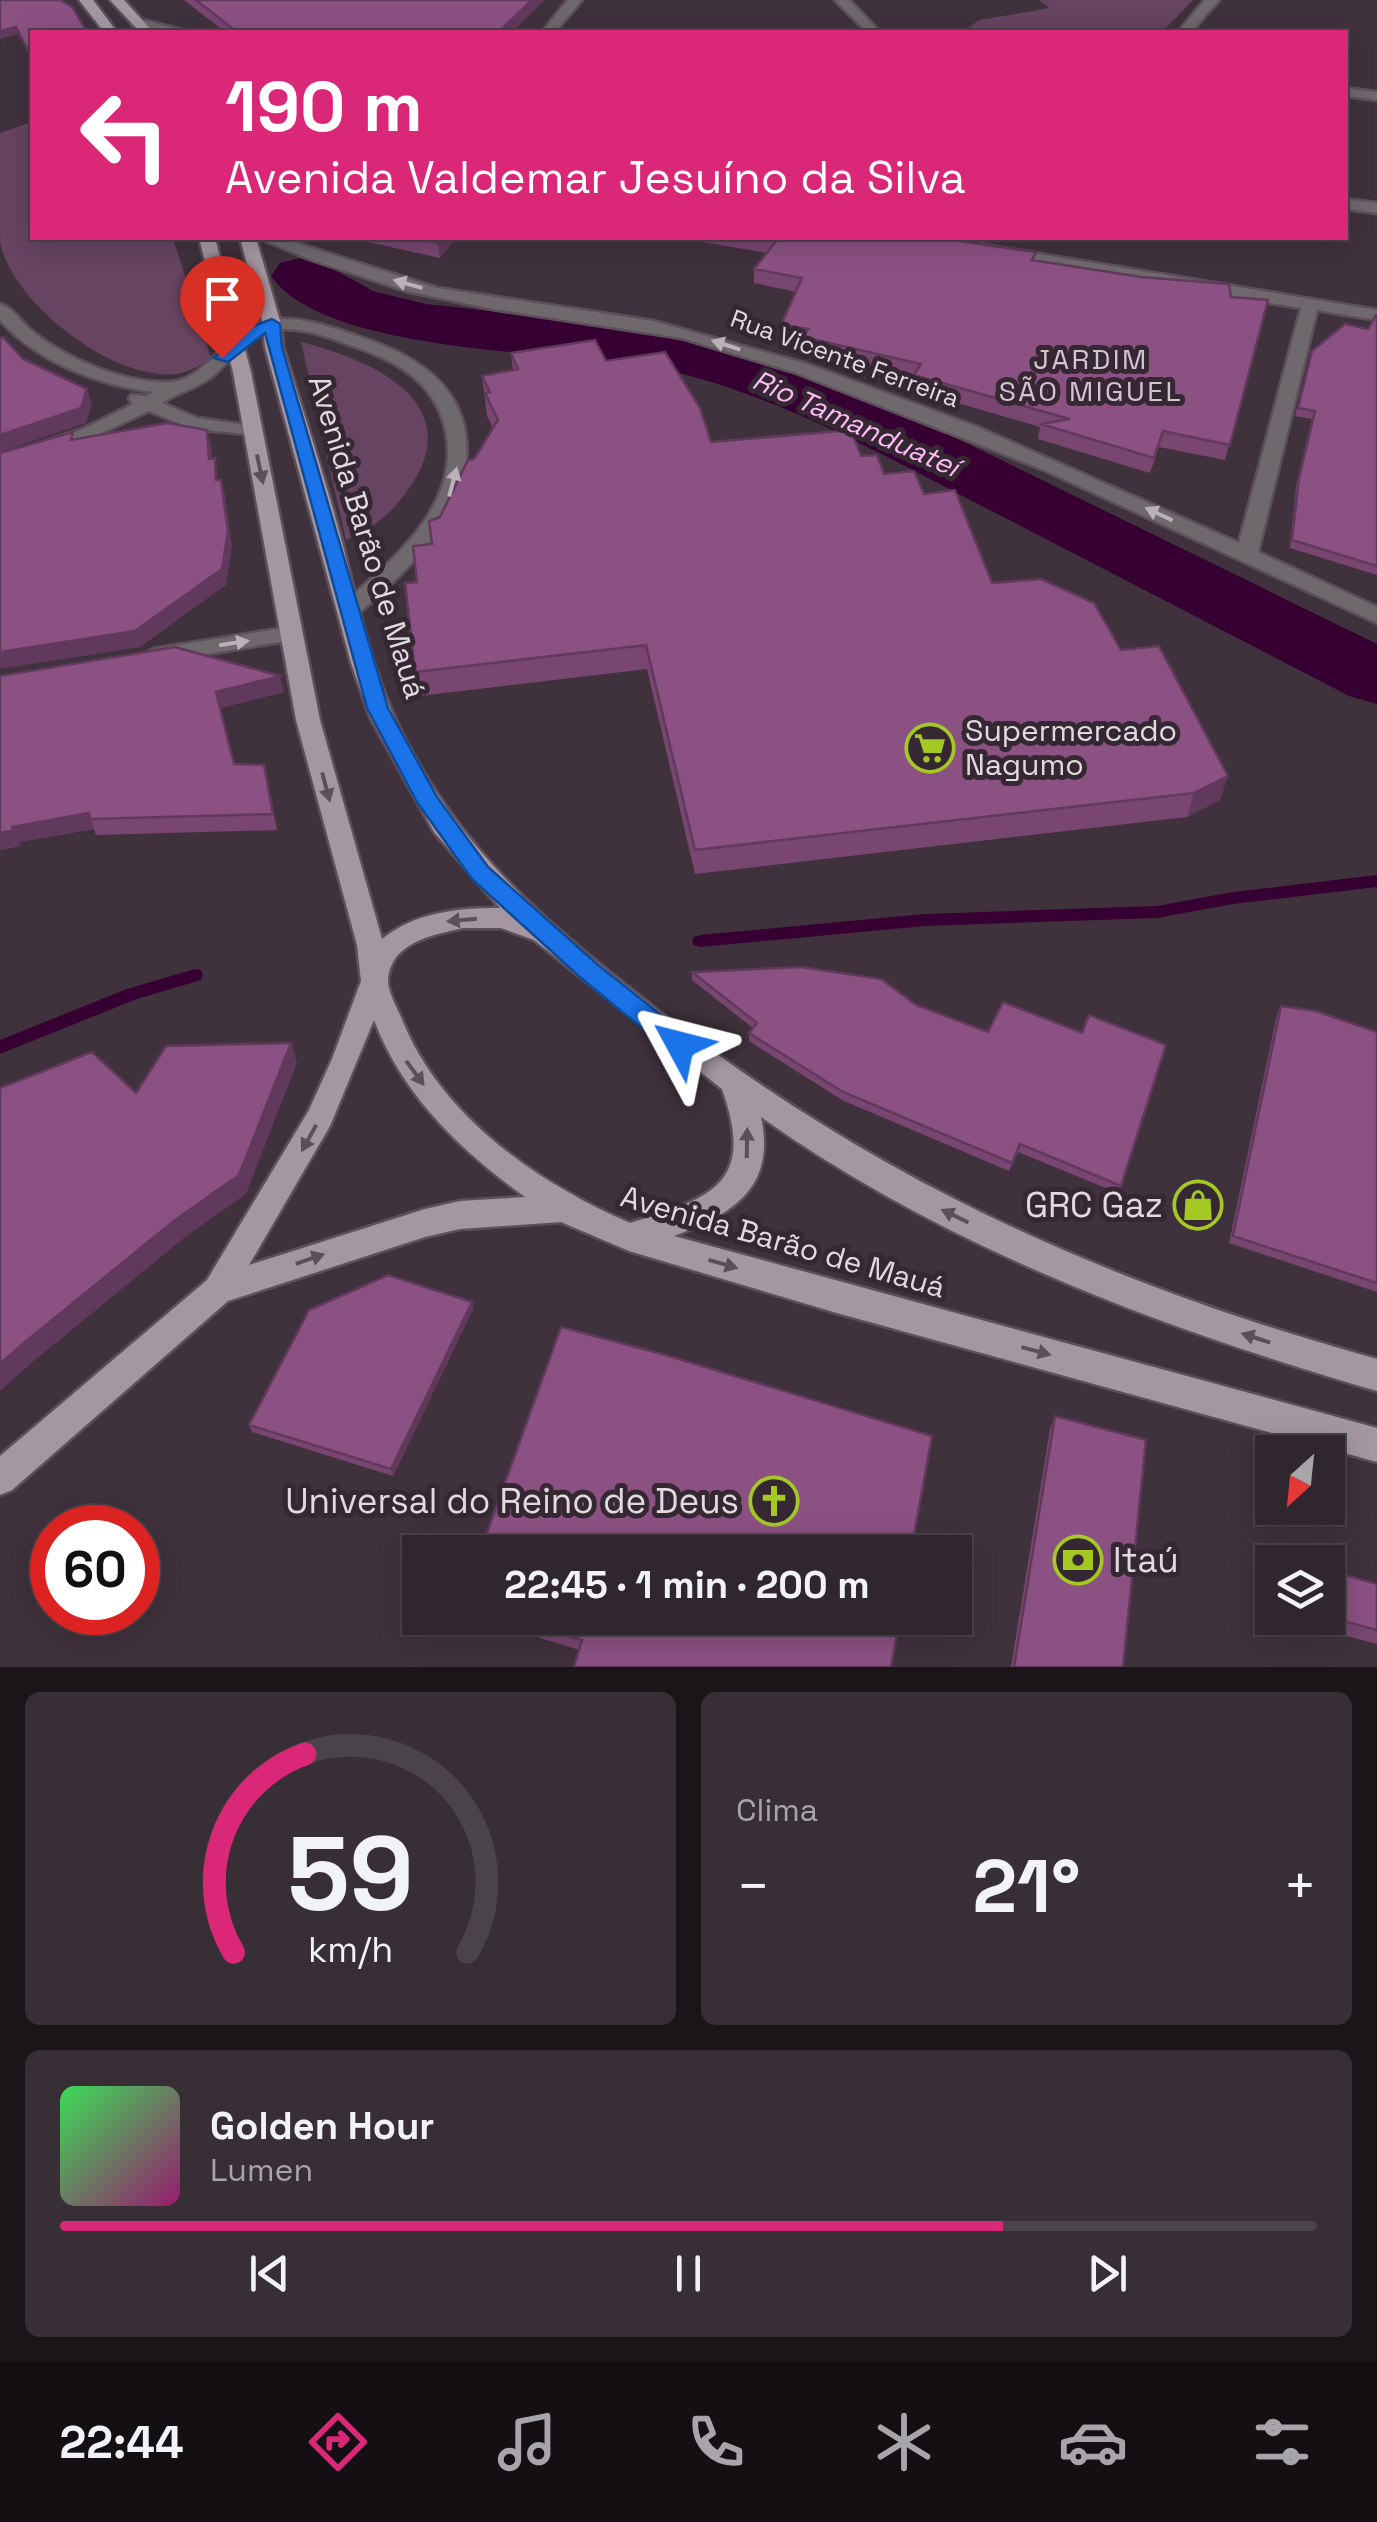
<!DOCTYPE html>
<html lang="pt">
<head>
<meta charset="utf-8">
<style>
  :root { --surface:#30262e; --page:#382e36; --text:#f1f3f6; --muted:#a8a5aa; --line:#4b434a; --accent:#db2777 }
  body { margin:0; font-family:"Space Grotesk",sans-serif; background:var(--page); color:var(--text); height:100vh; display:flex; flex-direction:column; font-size:38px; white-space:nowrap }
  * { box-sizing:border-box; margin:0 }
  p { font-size:32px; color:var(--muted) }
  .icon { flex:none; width:55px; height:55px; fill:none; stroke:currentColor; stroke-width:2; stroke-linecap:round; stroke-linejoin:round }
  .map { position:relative; height:1667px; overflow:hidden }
  .drawer { display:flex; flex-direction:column; gap:25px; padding:25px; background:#1a1519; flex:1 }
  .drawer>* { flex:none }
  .guide { position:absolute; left:30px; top:30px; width:1318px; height:210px; border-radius:0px; box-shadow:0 5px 25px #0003,0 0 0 2px var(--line); background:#db2777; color:#fff; overflow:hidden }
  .needle { width:65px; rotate:207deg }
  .controls { position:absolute; left:1255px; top:1435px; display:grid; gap:20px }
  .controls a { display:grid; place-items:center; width:90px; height:90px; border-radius:0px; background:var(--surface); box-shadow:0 5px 25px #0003,0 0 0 2px var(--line); font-size:50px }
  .speed { position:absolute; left:30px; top:1505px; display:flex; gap:20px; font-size:50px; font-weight:700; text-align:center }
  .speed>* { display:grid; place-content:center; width:130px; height:130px; border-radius:50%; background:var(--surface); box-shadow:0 5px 25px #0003,0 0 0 2px var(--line); line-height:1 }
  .speed .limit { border:15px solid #d22; background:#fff; color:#111 }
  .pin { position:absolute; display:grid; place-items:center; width:85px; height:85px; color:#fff; margin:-102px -42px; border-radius:50% 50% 50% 0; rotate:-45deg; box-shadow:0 0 10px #0007 }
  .pin .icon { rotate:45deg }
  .me { position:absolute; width:110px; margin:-55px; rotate:308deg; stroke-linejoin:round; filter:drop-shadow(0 0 8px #0008) }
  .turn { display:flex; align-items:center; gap:35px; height:210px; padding:0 30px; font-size:45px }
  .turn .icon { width:130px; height:130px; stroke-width:2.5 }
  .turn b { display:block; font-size:70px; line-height:85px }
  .big { font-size:75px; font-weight:700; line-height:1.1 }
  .drawer .tile { flex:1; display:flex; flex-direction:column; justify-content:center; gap:15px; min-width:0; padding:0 35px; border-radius:15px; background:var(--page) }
  .drawer .dial { align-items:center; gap:0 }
  .dial svg { height:260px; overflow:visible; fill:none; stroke:var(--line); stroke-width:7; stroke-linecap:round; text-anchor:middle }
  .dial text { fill:var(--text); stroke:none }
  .song { display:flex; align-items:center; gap:30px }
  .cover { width:120px; height:120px; border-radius:15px; background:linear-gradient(135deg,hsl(130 70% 55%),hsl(320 70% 35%)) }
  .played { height:10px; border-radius:5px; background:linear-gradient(90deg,var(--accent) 75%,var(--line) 75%) }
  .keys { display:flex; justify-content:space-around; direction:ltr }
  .heat { display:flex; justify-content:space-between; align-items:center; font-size:55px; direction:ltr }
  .drawer .tiles { flex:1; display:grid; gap:25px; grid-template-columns:1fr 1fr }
  .tile:last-child { grid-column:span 2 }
  .trip { position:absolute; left:402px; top:1535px; width:570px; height:100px; border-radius:0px; background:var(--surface); box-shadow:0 5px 25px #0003,0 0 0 2px var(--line); font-weight:700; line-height:100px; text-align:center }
  .dock { display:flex; height:160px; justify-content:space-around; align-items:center; background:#130f12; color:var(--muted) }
  .dock .icon { width:70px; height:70px }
  .dock .current { color:var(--accent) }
  .dock b { font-size:45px; color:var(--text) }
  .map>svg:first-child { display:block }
  .green { fill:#674462 }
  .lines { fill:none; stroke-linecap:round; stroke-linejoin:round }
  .stream { fill:#360032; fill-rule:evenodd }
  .river { fill:#360032; fill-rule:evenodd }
  .minor-casing { stroke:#5d505b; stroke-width:5 }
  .major-casing { stroke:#5d505b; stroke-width:5 }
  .minor { fill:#6f686d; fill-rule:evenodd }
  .major { fill:#a597a2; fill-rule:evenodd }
  .wall { fill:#784671 }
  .shaded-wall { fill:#61395c }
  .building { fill:#8b5183; stroke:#61395c; stroke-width:2.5 }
  .oneway { fill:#bab2b8 }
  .oneway2 { fill:#5c4f5a }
  .route { fill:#1a73e8; stroke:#114b97; stroke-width:2.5 }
  .labels { text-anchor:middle; stroke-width:10; stroke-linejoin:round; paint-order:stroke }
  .far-street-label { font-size:25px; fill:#e3dae1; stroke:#352833 }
  .far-neighbourhood-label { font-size:28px; letter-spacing:2.5px; fill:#d4c3d1; stroke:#352833 }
  .far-water-label { font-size:28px; font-style:italic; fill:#ffbbf5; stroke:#352833 }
  .street-label { font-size:30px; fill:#e3dae1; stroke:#352833 }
  .poi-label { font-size:30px; fill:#e3dae1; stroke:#352833; text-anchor:start }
  .near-poi-label { font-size:35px; fill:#e3dae1; stroke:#352833; text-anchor:end }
</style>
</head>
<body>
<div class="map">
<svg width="1377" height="1667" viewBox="0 0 1377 1667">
  <rect width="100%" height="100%" fill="#40323d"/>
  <!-- green -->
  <path class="green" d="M 1039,0 L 1193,0 L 1162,32 L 964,31 L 979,20 L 1050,8 Z
    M 32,122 L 32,238 L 173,238 L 211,358 C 201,365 187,373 176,374 C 113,381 12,303 0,242 C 0,209 0,168 0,133 Z
    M 301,342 C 369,359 469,401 410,487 C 392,513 375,528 346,540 Z"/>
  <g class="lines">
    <!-- stream -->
    <path class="stream" d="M 1377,875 L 1377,887 L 1233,904 L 1157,918 L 925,926 L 700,947 L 694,945 L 692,941 L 694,937 L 700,935 L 925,914 L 1157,906 L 1233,892 Z
      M 195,969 L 201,970 L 203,975 L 201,980 L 137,999 L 0,1054 L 0,1040 L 127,989 Z"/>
    <!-- river -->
    <path class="river" d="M 301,258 L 322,263 L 373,291 L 426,304 L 651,329 L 774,361 L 903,412 L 1377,644 L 1377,704 L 1349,696 C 1228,633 1107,571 986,508 C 881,454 764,387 646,366 C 556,351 324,353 271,276 L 280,263 Z"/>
    <!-- minor casing -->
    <g class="minor-casing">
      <path id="minor" d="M 568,0 L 582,0 L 555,32 L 542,32 Z
        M 835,0 L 849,0 L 880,32 L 867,32 Z
        M 1205,0 L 1219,0 L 1191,32 L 1178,32 Z
        M 138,19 L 191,32 L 166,32 L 133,26 L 131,23 Z
        M 1345,88 L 1377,92 L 1377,100 L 1345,96 Z
        M 1345,199 L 1377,203 L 1377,213 L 1345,209 Z
        M 259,238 L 281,238 L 437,288 L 653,321 L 807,364 L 975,426 L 1239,543 L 1301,308 L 983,255 L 934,238 L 958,238 L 985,245 L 1377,310 L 1377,320 L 1317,310 L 1258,552 L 1377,607 L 1377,623 L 1044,470 L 794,372 L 682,338 L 493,309 L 406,291 L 309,259 Z
        M 0,304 C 13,308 23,324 34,333 C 69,360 124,383 169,382 C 207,382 227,326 270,320 C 304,315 342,331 374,342 C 412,356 449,378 462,419 C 486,503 412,565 357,615 L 341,615 L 338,610 L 341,605 C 393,560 466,502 444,424 C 433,384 401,364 364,350 C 335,340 299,323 268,331 C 246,337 231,360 215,374 C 199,388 180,391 162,403 L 197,418 L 258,427 L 258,435 L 193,429 L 149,411 L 75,445 L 0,468 L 0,456 L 83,429 L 133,404 L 129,399 L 131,395 L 147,396 L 153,392 C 99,385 37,362 0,320 Z
        M 290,627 L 298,629 L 301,634 L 298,639 L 153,663 L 142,656 L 153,649 Z"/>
    </g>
    <!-- major casing -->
    <g class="major-casing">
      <path id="major" d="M 79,0 L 93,0 L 117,32 L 104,32 Z
        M 110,0 L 124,0 L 153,32 L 140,32 Z
        M 199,238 L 215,238 L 251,372 L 320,720 L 382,939 C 416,912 457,908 500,908 L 434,832 L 370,717 L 351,663 L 265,347 L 263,324 L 240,238 L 256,238 L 281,324 L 283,347 C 303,411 324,474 341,538 C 359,608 373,680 407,743 C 467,856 550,927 650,1004 C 877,1181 1101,1282 1377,1359 L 1377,1391 C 1161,1328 946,1248 761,1117 C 776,1188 733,1214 674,1236 L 1377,1428 L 1377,1462 L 837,1313 L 629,1251 L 561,1222 L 460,1229 L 425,1237 L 228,1301 L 12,1490 L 0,1495 L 0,1456 L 207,1280 L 309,1110 L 332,1059 L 361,981 L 357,945 L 296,720 L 233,372 ZM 463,928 L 501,928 L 534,940 L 722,1089 C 756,1184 712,1198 630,1223 C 537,1183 439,1115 401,1017 C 397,1008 388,992 388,981 C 390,942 433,935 463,928 ZM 374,1020 C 403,1096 460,1150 525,1197 L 460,1201 L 425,1209 L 249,1265 L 330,1126 Z"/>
    </g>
    <!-- minor -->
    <use href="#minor" class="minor"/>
    <!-- major -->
    <use href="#major" class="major"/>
  </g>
  <!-- wall -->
  <path class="wall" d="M 184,0 L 544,0 L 512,32 L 225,32 Z
    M 350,238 L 456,238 L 440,258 Z
    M 679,238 L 939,238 L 1036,252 L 1035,261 L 1231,297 L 1268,300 L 1225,460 L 1159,447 L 1150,473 L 1038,439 L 1040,427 L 913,390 L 914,378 L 802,353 L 803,344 L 780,340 L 781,325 L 796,292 L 754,283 L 754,269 L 767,253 Z
    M 1377,315 L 1377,575 L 1290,548 L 1296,486 L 1312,419 L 1295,416 L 1312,351 L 1368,329 Z
    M 511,353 L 606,361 L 711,442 L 861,456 L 884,474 L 924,494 L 992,583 L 1121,650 L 1220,800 L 1187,817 L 695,874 L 647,669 L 419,696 L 415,672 L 417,582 L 432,544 L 440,517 L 493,428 L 487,416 L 482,376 L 513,370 Z
    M 0,676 L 284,692 L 220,708 L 234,764 L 268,781 L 277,830 L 96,835 L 94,829 L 19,842 L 20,846 L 0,850 Z
    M 692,972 L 916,1005 L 988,1032 L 1082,1033 L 1166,1045 L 1118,1193 L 1018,1152 L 1009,1171 L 842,1100 L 749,1041 L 749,1033 L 753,1028 L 692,980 Z
    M 1281,1006 L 1377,1032 L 1377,1292 L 1229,1243 L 1277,1014 Z
    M 472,1302 L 473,1309 L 393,1476 L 252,1432 L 249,1425 Z
    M 1055,1416 L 1123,1667 L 1011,1667 L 1050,1429 Z
    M 1328,1570 L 1377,1584 L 1377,1644 L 1280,1618 L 1328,1618 Z
    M 476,1618 L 900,1618 L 579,1650 Z"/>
  <!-- shaded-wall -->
  <path class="shaded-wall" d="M 532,0 L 544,0 L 512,32 L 499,32 Z
    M 16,27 L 18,34 L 0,39 L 0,31 Z
    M 442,238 L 456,238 L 440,258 L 438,243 Z
    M 87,389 L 92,404 L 86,423 L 0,452 L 0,435 Z
    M 207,430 L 211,445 L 213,474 L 209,459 Z
    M 221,480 L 225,495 L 232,547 L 226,585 L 140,647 L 0,669 L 0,652 Z
    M 280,676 L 284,692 L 220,708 L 216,692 Z
    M 264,765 L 268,781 L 277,830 L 273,814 Z
    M 1228,776 L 1220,800 L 1187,817 L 1194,793 Z
    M 89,813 L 94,829 L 19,842 L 20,846 L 0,850 L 0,833 L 12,827 Z
    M 291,1043 L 297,1063 L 246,1194 L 184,1238 L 36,1359 L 0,1391 L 0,1364 Z
    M 472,1302 L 473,1309 L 393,1476 L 391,1469 Z"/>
  <!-- building -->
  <path class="building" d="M 0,0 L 61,0 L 73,8 L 87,32 L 32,32 L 32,59 L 16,27 L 0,31 Z
    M 196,0 L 532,0 L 499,32 L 237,32 Z
    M 413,238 L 442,238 L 438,243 Z
    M 763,238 L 939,238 L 1036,252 L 1032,260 L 1141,277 L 1229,284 L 1231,297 L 1268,300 L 1230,445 L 1163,431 L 1154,458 L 1041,424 L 1070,419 L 914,375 L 921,364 L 803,337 L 808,329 L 781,325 L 802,278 L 754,269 L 777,240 Z
    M 1376,315 L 1377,315 L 1377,566 L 1292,540 L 1299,478 L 1315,411 L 1298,408 L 1312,351 L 1345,324 L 1368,329 Z
    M 3,337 L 23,359 L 87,389 L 81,408 L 0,435 L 0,338 Z
    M 595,340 L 606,361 L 665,352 L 700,408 L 711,442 L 851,430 L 861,456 L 877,455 L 884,474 L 914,471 L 924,494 L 955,490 L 992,583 L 1041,579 L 1094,603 L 1121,650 L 1159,646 L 1228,776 L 1194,793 L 695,850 L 646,645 L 415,672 L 405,583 L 417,582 L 413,546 L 432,544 L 429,521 L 440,517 L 468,460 L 474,459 L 498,420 L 485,393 L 490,392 L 482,376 L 518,369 L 511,353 Z
    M 167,423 L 207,430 L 209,459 L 215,458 L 216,480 L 221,480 L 228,531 L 222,569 L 135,631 L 0,652 L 0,453 L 73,432 L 71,440 Z
    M 175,647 L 280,676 L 216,692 L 234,764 L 264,765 L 273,814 L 90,819 L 89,813 L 12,827 L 13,830 L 0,833 L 0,676 Z
    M 801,967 L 881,979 L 916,1005 L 988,1032 L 1003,1002 L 1082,1033 L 1089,1015 L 1166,1045 L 1121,1186 L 1020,1144 L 1012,1163 L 843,1092 L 749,1033 L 757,1023 L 692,972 Z
    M 1281,1006 L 1316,1011 L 1377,1032 L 1377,1283 L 1233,1236 Z
    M 291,1043 L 239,1175 L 175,1220 L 25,1342 L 0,1364 L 0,1088 L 92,1052 L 136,1093 L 166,1046 Z
    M 388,1275 L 472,1302 L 391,1469 L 249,1425 L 309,1310 Z
    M 561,1327 L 669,1356 L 932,1436 L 911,1552 L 480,1552 Z
    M 1055,1416 L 1146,1440 L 1123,1667 L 1014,1667 Z
    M 1282,1557 L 1302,1562 L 1282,1562 Z
    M 1328,1570 L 1377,1584 L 1377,1630 L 1328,1617 Z
    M 509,1618 L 900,1618 L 891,1667 L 574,1667 L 582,1640 Z"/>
  <!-- one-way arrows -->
  <defs><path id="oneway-solid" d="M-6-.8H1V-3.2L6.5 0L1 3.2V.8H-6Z" transform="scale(2.5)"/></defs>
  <g class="oneway">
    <use href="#oneway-solid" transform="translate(408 284) rotate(-164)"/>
    <use href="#oneway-solid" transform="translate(726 345) rotate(-162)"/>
    <use href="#oneway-solid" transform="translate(453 482) rotate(-75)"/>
    <use href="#oneway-solid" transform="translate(1159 514) rotate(-155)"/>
    <use href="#oneway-solid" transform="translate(234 643) rotate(-9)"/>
  </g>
  <g class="oneway2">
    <use href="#oneway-solid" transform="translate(260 469) rotate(78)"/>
    <use href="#oneway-solid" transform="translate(326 787) rotate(75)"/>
    <use href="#oneway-solid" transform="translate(462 920) rotate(175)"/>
    <use href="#oneway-solid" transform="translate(415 1073) rotate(54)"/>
    <use href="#oneway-solid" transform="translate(309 1138) rotate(119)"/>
    <use href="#oneway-solid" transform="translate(747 1143) rotate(-89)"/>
    <use href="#oneway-solid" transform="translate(955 1216) rotate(-154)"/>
    <use href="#oneway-solid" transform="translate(310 1259) rotate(-19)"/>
    <use href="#oneway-solid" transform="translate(723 1264) rotate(16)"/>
    <use href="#oneway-solid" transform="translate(1256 1338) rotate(-162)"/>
    <use href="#oneway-solid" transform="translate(1036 1351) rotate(15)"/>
  </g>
  <!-- route -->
  <path class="route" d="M 272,319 L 280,324 L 282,347 L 388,708 L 437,797 L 488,867 L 598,965 L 689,1037 L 693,1045 L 689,1052 L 680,1055 L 671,1052 L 581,978 L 472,879 L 417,802 L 367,708 L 265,333 L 228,362 L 214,358 L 246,329 Z"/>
  <!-- icons -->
  <defs>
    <g id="supermarket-ring" transform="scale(2.5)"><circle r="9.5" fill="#352833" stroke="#a5c822" stroke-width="1.5"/><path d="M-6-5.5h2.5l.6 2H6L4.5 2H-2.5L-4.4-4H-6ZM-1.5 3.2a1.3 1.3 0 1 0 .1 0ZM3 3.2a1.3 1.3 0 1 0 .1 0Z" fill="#a5c822"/></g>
    <g id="shop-ring" transform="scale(2.5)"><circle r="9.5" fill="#352833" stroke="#a5c822" stroke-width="1.5"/><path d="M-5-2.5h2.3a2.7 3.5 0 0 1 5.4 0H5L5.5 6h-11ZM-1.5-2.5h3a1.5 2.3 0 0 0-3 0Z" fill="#a5c822"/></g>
    <g id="church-ring" transform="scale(2.5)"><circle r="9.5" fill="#352833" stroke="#a5c822" stroke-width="1.5"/><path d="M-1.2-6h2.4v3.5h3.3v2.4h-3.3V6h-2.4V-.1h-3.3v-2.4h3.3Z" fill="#a5c822"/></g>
    <g id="bank-ring" transform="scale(2.5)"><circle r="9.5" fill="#352833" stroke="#a5c822" stroke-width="1.5"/><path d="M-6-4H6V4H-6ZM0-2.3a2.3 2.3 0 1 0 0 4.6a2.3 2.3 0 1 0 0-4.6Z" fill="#a5c822"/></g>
  </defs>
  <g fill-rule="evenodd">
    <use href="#supermarket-ring" x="930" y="748"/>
    <use href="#shop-ring" x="1198" y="1205"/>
    <use href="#church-ring" x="774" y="1501"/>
    <use href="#bank-ring" x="1078" y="1560"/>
  </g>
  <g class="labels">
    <!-- far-street labels -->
    <g class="far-street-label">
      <text transform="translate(845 358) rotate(20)" y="9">Rua Vicente Ferreira</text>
    </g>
    <!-- far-neighbourhood labels -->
    <g class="far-neighbourhood-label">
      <text x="1091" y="369">JARDIM<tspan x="1091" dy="32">SÃO MIGUEL</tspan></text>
    </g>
    <!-- far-water labels -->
    <g class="far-water-label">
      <text transform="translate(856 423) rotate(24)" y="10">Rio Tamanduateí</text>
    </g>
    <!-- street labels -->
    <g class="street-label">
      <text transform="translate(367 537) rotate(73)" y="10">Avenida Barão de Mauá</text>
      <text transform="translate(783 1242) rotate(16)" y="10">Avenida Barão de Mauá</text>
    </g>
    <!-- poi labels -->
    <g class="poi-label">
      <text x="965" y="741">Supermercado<tspan x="965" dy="34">Nagumo</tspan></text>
    </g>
    <!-- near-poi labels -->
    <g class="near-poi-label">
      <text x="1163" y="1217">GRC Gaz</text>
      <text x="739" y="1513">Universal do Reino de Deus</text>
      <text x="1113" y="1572" text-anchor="start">Itaú</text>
    </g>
  </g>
</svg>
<div class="controls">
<a><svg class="needle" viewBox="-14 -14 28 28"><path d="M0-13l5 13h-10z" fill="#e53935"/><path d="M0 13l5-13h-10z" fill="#a8a5aa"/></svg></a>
<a><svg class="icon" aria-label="layers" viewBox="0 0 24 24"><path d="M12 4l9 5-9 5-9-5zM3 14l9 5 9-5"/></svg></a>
</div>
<div class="speed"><div class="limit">60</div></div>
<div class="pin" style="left:222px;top:358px;background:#d93025"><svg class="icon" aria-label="arrive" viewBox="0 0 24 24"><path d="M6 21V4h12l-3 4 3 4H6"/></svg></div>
<svg class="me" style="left:680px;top:1045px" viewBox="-20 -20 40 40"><path d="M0-17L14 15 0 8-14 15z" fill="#1a73e8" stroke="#fff" stroke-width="4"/></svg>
<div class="trip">22:45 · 1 min · 200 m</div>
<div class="guide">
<div class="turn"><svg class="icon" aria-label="left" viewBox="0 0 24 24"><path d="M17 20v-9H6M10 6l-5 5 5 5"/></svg><div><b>190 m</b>Avenida Valdemar Jesuíno da Silva</div></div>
</div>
</div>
<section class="drawer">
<div class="tiles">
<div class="tile dial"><svg viewBox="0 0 100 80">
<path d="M14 69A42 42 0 1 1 86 69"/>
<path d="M14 69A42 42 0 0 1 36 8" stroke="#db2777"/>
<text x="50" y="56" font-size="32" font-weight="700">59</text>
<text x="50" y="72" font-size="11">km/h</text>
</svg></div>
<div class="tile"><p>Clima</p>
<div class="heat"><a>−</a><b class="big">21°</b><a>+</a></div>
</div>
<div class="tile">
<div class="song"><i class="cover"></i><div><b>Golden Hour</b><p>Lumen</p></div></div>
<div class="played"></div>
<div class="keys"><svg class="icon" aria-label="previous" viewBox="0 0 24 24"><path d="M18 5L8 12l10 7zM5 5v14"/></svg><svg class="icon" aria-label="pause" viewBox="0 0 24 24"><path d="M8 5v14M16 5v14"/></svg><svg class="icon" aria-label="next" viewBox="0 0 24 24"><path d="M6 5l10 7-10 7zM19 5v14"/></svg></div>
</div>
</div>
</section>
<nav class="dock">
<b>22:44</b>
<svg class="icon current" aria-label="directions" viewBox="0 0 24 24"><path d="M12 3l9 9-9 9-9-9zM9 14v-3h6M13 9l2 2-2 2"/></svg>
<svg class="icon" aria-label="music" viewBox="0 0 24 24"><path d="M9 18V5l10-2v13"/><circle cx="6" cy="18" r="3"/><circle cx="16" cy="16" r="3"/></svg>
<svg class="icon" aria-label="phone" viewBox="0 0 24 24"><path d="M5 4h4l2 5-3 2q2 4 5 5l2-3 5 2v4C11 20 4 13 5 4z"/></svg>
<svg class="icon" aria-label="climate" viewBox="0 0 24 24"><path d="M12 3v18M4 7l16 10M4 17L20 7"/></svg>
<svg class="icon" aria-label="car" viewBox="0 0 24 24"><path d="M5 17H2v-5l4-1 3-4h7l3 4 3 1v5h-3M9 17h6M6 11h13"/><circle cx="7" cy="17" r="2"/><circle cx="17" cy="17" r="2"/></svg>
<svg class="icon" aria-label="filters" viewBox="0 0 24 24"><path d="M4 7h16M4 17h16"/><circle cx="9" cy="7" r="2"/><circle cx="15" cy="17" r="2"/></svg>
</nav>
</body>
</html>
